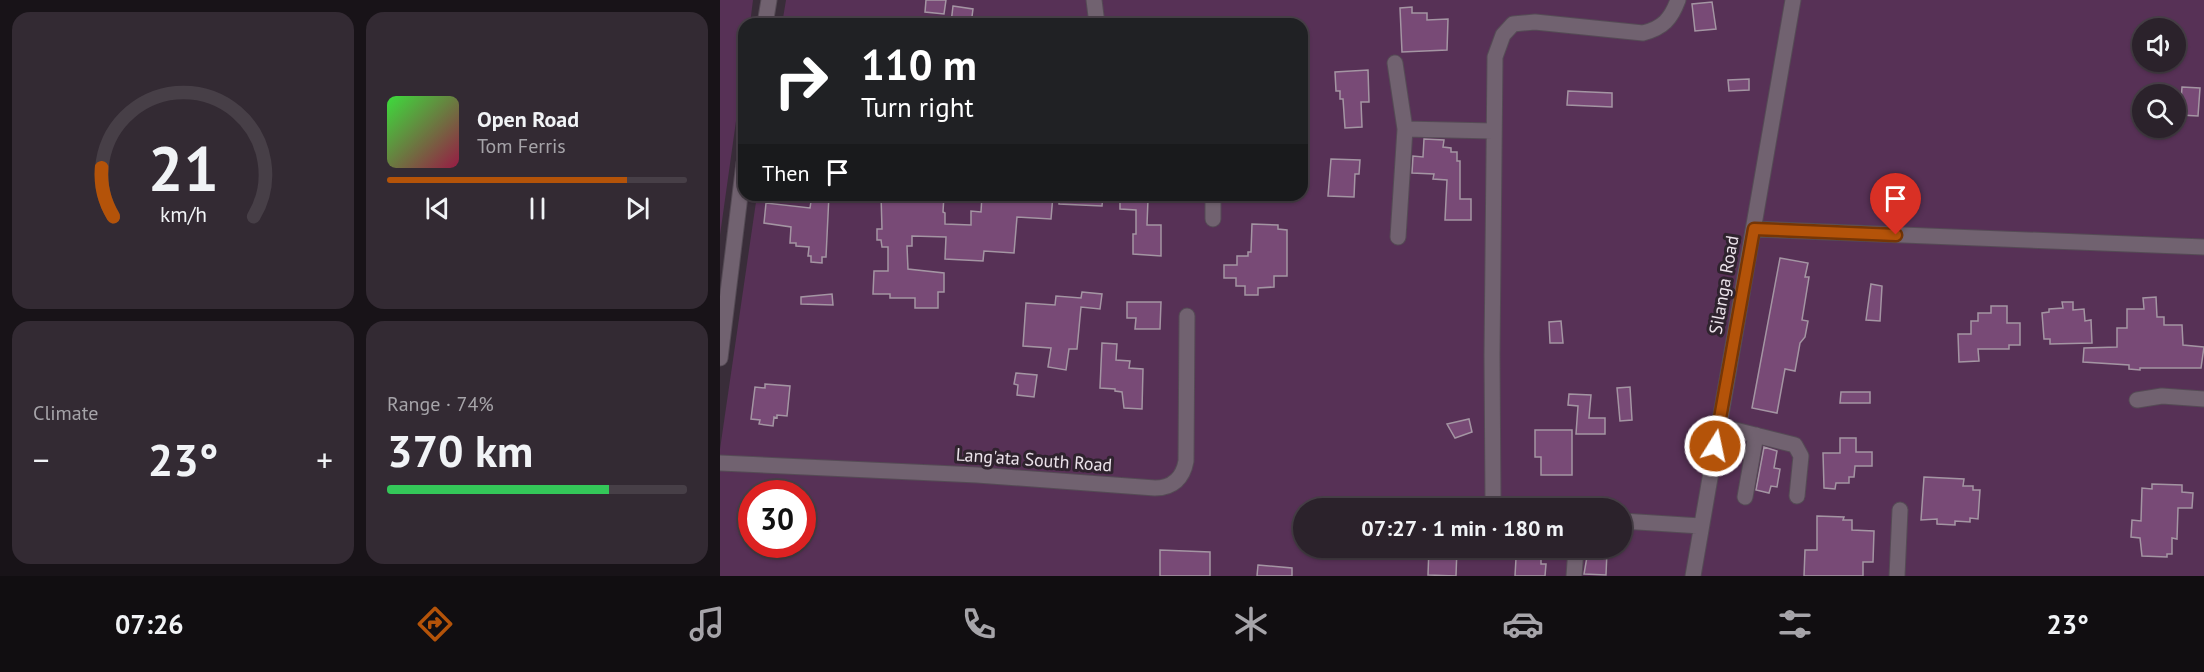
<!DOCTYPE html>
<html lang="en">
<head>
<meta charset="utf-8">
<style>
  :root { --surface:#2b222b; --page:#332a33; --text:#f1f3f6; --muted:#a6a4a9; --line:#473f47; --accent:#b45309 }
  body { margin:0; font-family:"PT Sans",sans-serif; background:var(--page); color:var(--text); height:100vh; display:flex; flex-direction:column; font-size:22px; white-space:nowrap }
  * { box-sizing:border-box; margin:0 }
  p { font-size:20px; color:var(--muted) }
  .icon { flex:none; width:33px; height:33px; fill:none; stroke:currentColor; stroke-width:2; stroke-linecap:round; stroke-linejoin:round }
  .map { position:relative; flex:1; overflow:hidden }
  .panel { display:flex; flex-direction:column; gap:12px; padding:12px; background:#181318; width:720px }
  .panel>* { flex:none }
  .banner { position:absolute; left:18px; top:18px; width:570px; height:183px; border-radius:18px; box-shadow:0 2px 4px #0004,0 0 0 2px var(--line); background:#202124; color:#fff; overflow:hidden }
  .tools { position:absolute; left:1412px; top:18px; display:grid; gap:12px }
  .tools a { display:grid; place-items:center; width:54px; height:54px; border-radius:50%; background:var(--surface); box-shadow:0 2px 4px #0004,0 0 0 2px var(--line); font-size:30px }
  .speed { position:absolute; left:18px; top:480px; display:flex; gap:12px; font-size:30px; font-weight:700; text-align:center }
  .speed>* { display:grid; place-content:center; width:78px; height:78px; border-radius:50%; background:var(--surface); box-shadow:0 2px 4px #0004,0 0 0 2px var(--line); line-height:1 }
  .speed .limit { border:9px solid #d22; background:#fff; color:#111 }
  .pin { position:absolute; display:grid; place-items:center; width:51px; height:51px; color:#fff; margin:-62px -26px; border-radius:50% 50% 50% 0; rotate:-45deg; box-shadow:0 0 6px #0007 }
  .pin .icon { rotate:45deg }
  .me { position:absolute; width:66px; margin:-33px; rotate:10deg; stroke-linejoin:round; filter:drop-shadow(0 0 4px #0008) }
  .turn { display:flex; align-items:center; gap:21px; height:126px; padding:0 24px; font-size:27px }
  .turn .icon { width:78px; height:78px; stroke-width:2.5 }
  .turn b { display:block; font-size:42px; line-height:51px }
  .then { display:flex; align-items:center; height:57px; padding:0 24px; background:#0003; gap:12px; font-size:22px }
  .big { font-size:45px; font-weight:700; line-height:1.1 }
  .panel .card { flex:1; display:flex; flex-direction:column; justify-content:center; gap:9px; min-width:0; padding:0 21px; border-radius:18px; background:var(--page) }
  .panel .dial { align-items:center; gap:0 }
  .dial svg { height:156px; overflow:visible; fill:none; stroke:var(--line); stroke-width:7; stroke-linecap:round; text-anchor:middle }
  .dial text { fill:var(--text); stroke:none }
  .song { display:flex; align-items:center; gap:18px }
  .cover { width:72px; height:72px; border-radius:9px; background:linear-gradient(135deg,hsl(120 70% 55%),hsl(340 70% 35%)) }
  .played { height:6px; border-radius:3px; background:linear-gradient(90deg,var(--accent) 80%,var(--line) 80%) }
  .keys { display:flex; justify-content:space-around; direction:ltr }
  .heat { display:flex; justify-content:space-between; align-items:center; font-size:33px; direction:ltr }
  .charge { height:9px; border-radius:4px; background:linear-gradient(90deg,#34c759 74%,var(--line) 0) }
  .panel .tiles { flex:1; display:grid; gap:12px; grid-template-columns:repeat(2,1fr) }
  .trip { position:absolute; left:573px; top:498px; width:339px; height:60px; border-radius:30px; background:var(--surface); box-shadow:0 2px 4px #0004,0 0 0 2px var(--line); font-weight:700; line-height:60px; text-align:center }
  .tabs { display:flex; height:96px; justify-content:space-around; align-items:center; background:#110e11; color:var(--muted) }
  .tabs .icon { width:42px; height:42px }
  .tabs .active { color:var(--accent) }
  .tabs b { font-size:27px; color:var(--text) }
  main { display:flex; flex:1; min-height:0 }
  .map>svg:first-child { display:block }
  .green { fill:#573156; fill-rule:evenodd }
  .building { fill:#784a76; stroke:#a495a3; stroke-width:1.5 }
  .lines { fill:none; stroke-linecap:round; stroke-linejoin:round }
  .minor-casing { stroke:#554b55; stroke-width:17 }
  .minor { stroke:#716270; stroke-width:15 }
  .route-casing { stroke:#753606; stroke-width:15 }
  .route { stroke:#b45309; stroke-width:10 }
  .labels { text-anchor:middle; stroke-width:6; stroke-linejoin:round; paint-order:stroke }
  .street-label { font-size:18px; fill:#ece3eb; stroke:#2f232e }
</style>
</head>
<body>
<main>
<section class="panel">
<div class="tiles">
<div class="card dial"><svg viewBox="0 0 100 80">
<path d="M14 69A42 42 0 1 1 86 69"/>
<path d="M14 69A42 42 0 0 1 8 44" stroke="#b45309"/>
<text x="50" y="56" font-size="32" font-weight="700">21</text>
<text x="50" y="72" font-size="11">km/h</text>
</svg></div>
<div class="card">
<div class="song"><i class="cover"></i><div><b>Open Road</b><p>Tom Ferris</p></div></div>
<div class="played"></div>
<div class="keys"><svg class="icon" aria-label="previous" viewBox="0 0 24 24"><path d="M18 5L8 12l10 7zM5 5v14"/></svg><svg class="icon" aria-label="pause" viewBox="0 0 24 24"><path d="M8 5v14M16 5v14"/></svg><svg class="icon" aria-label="next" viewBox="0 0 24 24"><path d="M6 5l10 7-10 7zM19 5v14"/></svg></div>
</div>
<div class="card"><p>Climate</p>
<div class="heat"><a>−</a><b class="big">23°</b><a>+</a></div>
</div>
<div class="card"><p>Range · 74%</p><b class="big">370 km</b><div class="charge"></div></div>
</div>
</section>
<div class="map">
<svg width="1484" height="576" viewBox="0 0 1484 576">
  <rect width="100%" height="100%" fill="#392d39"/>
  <!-- green -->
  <path class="green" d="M 0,0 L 33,0 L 30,24 L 24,24 L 24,64 L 0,235 Z
    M 66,0 L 1484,0 L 1484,576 L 0,576 L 0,449 L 37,195 L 582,195 L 582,24 L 62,24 ZM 1422,28 L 1455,28 L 1455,62 L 1422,62 ZM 1422,94 L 1455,94 L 1455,128 L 1422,128 ZM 32,494 L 82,494 L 82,544 L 32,544 ZM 584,508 L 902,508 L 902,548 L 584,548 Z"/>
  <!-- building -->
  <path class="building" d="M 206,0 L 226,0 L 224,14 L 205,12 Z
    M 992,2 L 996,29 L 975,31 L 972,4 Z
    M 233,6 L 253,9 L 251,24 L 231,23 Z
    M 692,7 L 692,13 L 707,13 L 707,20 L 728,19 L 727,50 L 682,52 L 680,8 Z
    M 648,70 L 649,102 L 641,102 L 642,127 L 625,128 L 623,99 L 620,99 L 620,91 L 616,91 L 615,72 Z
    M 1029,79 L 1029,90 L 1009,91 L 1008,80 Z
    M 1462,87 L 1480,88 L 1478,116 L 1460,115 Z
    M 848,91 L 892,93 L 892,107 L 847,105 Z
    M 704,139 L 724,140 L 723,147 L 731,148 L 731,152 L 737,152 L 737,161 L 740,161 L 740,199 L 751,199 L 751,220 L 725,220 L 727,180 L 713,179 L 714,174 L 692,173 L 693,156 L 703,157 Z
    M 611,159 L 640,160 L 639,174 L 635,174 L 634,197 L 608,196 Z
    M 92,195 L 109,195 L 106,257 L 102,257 L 102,263 L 91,262 L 91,256 L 88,256 L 89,247 L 76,246 L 76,243 L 70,243 L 71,227 L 44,223 L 46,203 L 90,208 Z
    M 161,195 L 224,195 L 223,212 L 225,213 L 225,224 L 251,225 L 251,211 L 261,212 L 262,195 L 283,195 L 282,198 L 333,195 L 331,219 L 297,217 L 294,253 L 264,251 L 263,261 L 225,259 L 226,237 L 192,236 L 192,246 L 187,246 L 188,269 L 224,273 L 224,292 L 218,292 L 218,308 L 195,308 L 195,298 L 170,298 L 170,294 L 153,294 L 154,271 L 168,271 L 168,247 L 162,247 L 161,240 L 157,240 L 157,229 L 162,229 Z
    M 339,195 L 383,195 L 382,206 L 339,204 Z
    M 400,198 L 428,199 L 427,225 L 441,225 L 441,256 L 413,254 L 413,234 L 416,234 L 416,210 L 400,209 Z
    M 532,224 L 558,225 L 558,229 L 567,230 L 567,276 L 554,276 L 554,287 L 538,288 L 538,295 L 525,295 L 525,286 L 516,286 L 516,278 L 504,278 L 504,265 L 517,265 L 517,256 L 528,256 L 528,252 L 531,252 Z
    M 1060,258 L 1088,263 L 1085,277 L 1089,277 L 1082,320 L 1088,321 L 1085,337 L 1080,343 L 1075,371 L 1065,369 L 1057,413 L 1032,408 Z
    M 1151,284 L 1162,286 L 1160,321 L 1146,320 Z
    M 362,292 L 382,294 L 380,309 L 361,307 L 357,349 L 349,349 L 346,370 L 328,367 L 331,348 L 303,346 L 306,303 L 335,305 L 336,296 L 361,298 Z
    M 112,294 L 113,305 L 81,304 L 81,297 Z
    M 1436,297 L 1437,317 L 1444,317 L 1444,325 L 1462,325 L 1463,345 L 1484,347 L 1481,368 L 1420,368 L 1420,370 L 1409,369 L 1409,365 L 1363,362 L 1364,348 L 1397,347 L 1397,328 L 1407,328 L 1407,309 L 1424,309 L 1423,298 Z
    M 407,302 L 441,302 L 440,329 L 415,329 L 416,318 L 407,318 Z
    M 1342,302 L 1353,302 L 1353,310 L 1364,309 L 1365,321 L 1371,320 L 1372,343 L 1330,344 L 1330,339 L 1324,339 L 1322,313 L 1329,312 L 1329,309 L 1343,308 Z
    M 1271,306 L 1287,306 L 1287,323 L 1300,323 L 1300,345 L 1289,345 L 1289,349 L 1258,349 L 1259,361 L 1239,362 L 1238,334 L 1251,334 L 1251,321 L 1258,321 L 1258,313 L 1271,313 Z
    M 841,321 L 843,343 L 830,343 L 829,322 Z
    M 382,343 L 397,344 L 396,360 L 410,361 L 409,368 L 423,369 L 422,409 L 404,408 L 402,392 L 395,391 L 395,389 L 380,388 Z
    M 296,373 L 317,375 L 314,397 L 297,395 L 298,385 L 294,384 Z
    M 45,384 L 70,386 L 67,416 L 57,415 L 57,418 L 54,417 L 53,426 L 39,424 L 40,420 L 31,419 L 35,387 L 45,388 Z
    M 910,387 L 912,420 L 900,421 L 897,388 Z
    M 1121,392 L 1150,392 L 1150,403 L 1120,403 Z
    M 849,394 L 871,395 L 869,418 L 885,418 L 885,434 L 856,434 L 858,406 L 848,405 Z
    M 749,419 L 752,432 L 735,438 L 727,424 Z
    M 815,430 L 852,430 L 852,475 L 821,475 L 821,457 L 815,457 Z
    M 1120,438 L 1136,438 L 1136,452 L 1152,452 L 1152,466 L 1135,466 L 1134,477 L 1129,477 L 1129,483 L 1116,483 L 1115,489 L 1104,488 L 1103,453 L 1120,453 Z
    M 1044,447 L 1057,451 L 1054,468 L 1060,469 L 1057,487 L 1051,486 L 1049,493 L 1036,490 Z
    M 1204,477 L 1244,479 L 1243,486 L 1253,486 L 1253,490 L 1260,490 L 1258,519 L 1250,518 L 1250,522 L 1235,521 L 1235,525 L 1217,524 L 1217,519 L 1201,520 Z
    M 1432,484 L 1462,485 L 1462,492 L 1473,493 L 1472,508 L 1458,508 L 1457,539 L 1452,538 L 1452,554 L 1447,554 L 1447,557 L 1422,556 L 1420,538 L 1411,537 L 1412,520 L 1421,521 L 1422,488 L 1432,489 Z
    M 1097,516 L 1124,517 L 1123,520 L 1132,520 L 1132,530 L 1154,531 L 1153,562 L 1143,562 L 1143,576 L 1084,576 L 1085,550 L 1097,550 Z
    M 709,548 L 737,548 L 736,576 L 708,575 Z
    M 440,550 L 490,552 L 490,576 L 440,576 Z
    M 868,551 L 887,551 L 886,575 L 864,574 Z
    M 796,558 L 821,559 L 821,564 L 826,564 L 825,576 L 795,576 Z
    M 538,565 L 572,568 L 572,576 L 537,576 Z"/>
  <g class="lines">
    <!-- minor casing -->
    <g class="minor-casing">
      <path id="minor" d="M 374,0 L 377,24
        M 45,24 L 49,0
        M 675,63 L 685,129 L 678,237
        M 685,129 L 773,131
        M 493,219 L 493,195
        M 1034,229 L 1484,247
        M 0,358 L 24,163
        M 1417,400 L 1442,396 L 1484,399
        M 999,426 L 1075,445 L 1081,456 L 1077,496
        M 0,463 L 257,475 L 435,488 C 453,488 463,478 466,461 L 467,316
        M 1025,497 L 1036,435
        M 776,508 L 773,500 L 772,355 L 775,57 L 783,35 L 793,24 L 815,22 L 923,33 C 943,28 951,19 958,0
        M 902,521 L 981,526
        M 854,576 L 856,548
        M 973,576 L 1073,0
        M 1177,576 L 1180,510"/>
    </g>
    <!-- minor -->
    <use href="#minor" class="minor"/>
  </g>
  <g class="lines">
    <!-- route casing -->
    <g class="route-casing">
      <path id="route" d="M 995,446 L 1034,229 L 1176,235"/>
    </g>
    <!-- route -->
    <use href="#route" class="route"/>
  </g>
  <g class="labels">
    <!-- street labels -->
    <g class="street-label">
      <text transform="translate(1004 285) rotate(-80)" y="6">Silanga Road</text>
      <text transform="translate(314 460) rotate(4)" y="6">Lang'ata South Road</text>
    </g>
  </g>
</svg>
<div class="tools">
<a><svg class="icon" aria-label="sound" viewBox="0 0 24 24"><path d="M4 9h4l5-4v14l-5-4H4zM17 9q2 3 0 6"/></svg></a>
<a><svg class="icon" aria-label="search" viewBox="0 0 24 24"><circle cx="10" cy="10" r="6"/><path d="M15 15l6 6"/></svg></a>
</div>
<div class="speed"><div class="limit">30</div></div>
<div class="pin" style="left:1176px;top:235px;background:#d93025"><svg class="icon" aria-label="arrive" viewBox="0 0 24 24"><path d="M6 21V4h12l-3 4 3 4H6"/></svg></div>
<svg class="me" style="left:995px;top:446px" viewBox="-20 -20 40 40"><circle r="17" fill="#b45309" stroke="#fff" stroke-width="3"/><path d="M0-11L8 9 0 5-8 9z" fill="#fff"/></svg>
<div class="trip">07:27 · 1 min · 180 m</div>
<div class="banner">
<div class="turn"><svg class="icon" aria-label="right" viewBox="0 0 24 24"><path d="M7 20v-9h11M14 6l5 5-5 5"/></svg><div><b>110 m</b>Turn right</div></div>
<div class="then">Then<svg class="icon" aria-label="arrive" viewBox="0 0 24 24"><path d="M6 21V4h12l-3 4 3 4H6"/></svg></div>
</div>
</div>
</main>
<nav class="tabs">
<b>07:26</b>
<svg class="icon active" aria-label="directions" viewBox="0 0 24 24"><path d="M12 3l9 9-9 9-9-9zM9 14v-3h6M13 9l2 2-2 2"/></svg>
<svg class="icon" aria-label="music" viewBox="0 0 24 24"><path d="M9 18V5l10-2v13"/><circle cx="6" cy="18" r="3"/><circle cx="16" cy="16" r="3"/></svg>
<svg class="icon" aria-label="phone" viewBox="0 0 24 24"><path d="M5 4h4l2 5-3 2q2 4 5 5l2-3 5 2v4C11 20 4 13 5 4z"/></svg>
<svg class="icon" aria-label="climate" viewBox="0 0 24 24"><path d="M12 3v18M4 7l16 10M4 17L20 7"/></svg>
<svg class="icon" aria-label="car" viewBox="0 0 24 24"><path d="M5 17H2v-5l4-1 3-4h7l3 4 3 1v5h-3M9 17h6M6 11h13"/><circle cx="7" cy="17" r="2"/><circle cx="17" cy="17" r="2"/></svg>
<svg class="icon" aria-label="filters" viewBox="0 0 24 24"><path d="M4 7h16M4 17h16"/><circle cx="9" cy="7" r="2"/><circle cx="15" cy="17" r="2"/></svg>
<b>23°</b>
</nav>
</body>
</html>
